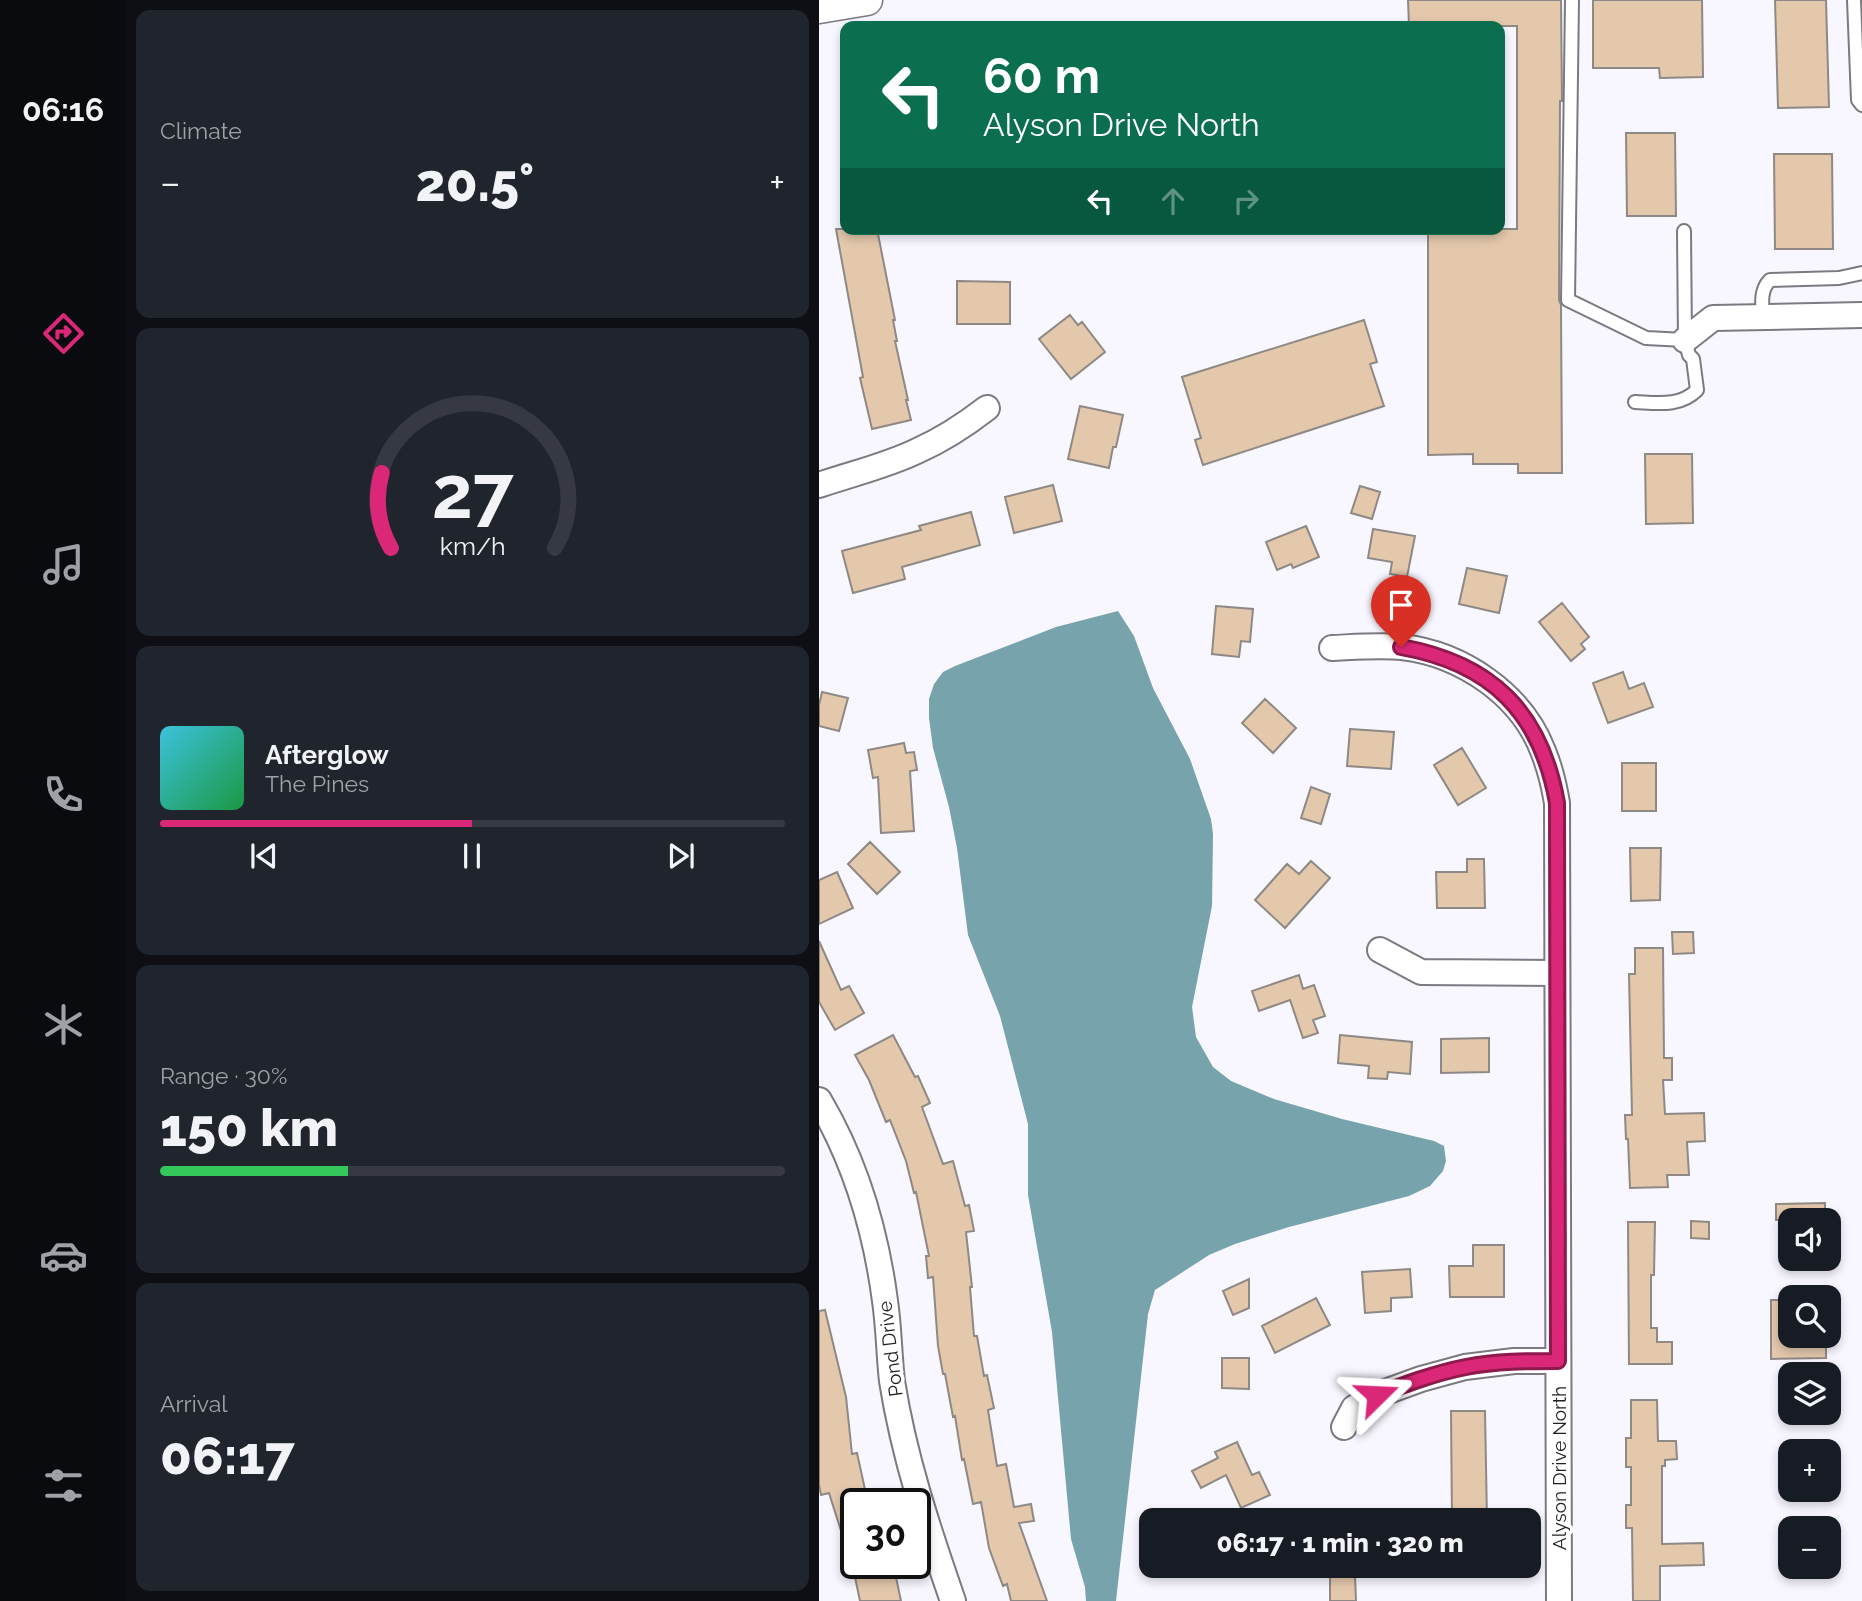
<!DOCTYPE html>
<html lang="en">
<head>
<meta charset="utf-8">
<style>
  :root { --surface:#171b24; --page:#20242c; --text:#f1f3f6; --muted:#9ea1a6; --line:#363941; --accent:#db2777 }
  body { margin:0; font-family:Raleway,sans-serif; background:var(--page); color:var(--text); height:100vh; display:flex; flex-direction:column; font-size:26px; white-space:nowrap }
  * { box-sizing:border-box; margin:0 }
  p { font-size:23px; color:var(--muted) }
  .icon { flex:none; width:38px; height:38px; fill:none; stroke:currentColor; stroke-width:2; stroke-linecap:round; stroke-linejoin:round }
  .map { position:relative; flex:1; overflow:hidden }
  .sheet { display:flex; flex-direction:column; gap:10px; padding:10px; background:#0d0f14; width:693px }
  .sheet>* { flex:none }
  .top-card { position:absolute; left:21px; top:21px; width:665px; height:214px; border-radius:14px; box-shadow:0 4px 10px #0003; background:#0b6e4f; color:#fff; overflow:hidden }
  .buttons { position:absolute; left:959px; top:1208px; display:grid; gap:14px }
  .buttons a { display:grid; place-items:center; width:63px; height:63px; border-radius:14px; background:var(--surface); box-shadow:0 4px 10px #0003; font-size:35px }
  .speed { position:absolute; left:21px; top:1488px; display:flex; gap:14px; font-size:35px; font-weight:700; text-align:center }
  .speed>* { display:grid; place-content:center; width:91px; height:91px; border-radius:50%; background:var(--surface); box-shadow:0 4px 10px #0003; line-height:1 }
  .speed .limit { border:4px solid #111; border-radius:10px; background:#fff; color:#111 }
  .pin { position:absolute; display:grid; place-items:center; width:60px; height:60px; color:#fff; margin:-72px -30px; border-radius:50% 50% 50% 0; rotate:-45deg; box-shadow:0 0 7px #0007 }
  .pin .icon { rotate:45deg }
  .me { position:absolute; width:77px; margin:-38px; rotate:69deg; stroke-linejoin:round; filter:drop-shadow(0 0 5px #0008) }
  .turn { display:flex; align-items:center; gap:24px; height:147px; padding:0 28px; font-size:32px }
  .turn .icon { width:91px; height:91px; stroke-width:2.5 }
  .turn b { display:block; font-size:49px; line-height:60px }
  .lanes { display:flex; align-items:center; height:66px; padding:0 28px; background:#0003; justify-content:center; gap:35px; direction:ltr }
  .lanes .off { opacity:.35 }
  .big { font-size:52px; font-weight:800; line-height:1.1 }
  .sheet .card { flex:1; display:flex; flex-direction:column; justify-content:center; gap:10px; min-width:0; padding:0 24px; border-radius:14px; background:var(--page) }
  .sheet .dial { align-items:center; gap:0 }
  .dial svg { height:182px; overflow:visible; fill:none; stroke:var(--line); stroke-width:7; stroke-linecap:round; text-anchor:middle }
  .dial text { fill:var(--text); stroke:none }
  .song { display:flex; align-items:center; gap:21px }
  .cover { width:84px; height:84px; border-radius:10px; background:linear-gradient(135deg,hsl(190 70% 55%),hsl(140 70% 35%)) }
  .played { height:7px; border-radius:4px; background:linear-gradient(90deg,var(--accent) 50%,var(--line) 50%) }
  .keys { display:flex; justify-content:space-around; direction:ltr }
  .heat { display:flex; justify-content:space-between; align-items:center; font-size:38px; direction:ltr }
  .charge { height:10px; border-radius:5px; background:linear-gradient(90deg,#34c759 30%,var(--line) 0) }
  .trip { position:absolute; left:320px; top:1508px; width:402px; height:70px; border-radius:14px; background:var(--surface); box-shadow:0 4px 10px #0003; font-weight:800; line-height:70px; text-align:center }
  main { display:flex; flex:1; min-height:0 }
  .tab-bar { display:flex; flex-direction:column; width:126px; justify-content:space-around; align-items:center; background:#090b0e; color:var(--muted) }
  .tab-bar .icon { width:49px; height:49px }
  .tab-bar .selected { color:var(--accent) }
  .tab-bar b { font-size:32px; color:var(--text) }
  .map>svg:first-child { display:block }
  .water { fill:#77a3ac }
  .building { fill:#e4c8ac; stroke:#8e8984; stroke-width:2 }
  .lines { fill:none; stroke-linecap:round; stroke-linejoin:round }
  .service-casing { stroke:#7c7a81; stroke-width:16 }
  .minor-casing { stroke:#7c7a81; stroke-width:28 }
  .tertiary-casing { stroke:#7c7a81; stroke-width:33 }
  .service { stroke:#fff; stroke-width:12 }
  .minor { stroke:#fff; stroke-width:24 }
  .tertiary { stroke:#fff; stroke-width:30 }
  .route-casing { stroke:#8e194d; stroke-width:18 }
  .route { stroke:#db2777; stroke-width:12 }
  .labels { text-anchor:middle; stroke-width:7; stroke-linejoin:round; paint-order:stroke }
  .street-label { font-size:19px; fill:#222124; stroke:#fff }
</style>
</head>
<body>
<main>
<nav class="tab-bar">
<b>06:16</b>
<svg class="icon selected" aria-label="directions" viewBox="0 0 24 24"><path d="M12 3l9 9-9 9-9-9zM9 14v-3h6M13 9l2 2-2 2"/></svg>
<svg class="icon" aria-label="music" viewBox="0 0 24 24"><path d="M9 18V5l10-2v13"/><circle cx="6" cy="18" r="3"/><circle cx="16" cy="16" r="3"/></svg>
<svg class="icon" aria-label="phone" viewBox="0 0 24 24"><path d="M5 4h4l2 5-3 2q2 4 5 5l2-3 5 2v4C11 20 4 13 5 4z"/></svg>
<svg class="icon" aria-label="climate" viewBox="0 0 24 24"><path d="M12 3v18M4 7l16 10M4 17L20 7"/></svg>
<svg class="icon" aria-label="car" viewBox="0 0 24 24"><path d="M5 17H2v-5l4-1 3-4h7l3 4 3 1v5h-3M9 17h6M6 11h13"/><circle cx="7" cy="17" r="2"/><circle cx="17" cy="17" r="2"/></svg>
<svg class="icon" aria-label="filters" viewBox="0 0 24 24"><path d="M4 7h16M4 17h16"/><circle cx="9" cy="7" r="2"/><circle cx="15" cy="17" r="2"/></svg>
</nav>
<section class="sheet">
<div class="card"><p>Climate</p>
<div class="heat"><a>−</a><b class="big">20.5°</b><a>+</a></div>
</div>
<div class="card dial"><svg viewBox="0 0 100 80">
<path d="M14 69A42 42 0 1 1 86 69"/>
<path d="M14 69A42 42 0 0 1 10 36" stroke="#db2777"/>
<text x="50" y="56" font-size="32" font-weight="700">27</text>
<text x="50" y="72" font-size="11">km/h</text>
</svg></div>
<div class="card">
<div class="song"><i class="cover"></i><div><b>Afterglow</b><p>The Pines</p></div></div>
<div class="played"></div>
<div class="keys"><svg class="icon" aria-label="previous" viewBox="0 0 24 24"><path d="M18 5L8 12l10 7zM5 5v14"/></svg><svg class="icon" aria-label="pause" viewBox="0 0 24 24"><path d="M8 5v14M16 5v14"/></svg><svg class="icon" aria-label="next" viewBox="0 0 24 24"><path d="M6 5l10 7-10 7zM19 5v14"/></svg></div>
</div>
<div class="card"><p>Range · 30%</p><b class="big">150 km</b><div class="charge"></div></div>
<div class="card"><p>Arrival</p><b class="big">06:17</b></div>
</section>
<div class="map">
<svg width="1043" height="1601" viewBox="0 0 1043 1601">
  <rect width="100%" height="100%" fill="#f8f6fe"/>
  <!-- water -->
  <path class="water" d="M 299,611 L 315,636 L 334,688 L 371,759 L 392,819 L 394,834 L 393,906 L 373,1007 L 377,1037 L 394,1067 L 412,1081 L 455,1099 L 523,1119 L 615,1141 L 625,1146 L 627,1161 L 624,1171 L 611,1186 L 590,1196 L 470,1227 L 416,1244 L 390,1255 L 336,1290 L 329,1314 L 297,1601 L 267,1601 L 266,1587 L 252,1539 L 233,1332 L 209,1195 L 209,1124 L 181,1016 L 149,935 L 138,848 L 130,807 L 114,748 L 110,718 L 110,699 L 115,684 L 124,672 L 136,666 L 237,627 Z"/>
  <!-- building -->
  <path class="building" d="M 589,0 L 742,0 L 743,101 L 741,101 L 740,300 L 742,305 L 743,473 L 699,473 L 699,464 L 654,464 L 654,454 L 609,455 L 609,229 L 698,229 L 698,26 L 590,26 Z
    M 774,0 L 883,0 L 884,77 L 841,78 L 840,68 L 774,68 Z
    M 956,0 L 1007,0 L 1010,107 L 959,108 Z
    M 807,133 L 856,133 L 857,216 L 808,216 Z
    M 955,154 L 1013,154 L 1014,249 L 956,249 Z
    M 17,229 L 58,229 L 76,320 L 74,320 L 78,341 L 76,341 L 89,400 L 87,400 L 92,420 L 53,429 L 41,378 L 44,377 Z
    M 138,281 L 191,282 L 191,324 L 138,324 Z
    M 251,315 L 259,325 L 263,322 L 286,352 L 252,379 L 220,339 Z
    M 545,320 L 558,362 L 551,364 L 565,406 L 384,465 L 376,440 L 382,438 L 363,377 Z
    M 261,406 L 304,415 L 297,447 L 294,447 L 290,468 L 249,459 Z
    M 826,454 L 873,454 L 874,523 L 827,524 Z
    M 234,485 L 243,521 L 195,533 L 186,497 Z
    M 541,486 L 561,492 L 553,519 L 532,513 Z
    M 152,512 L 161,545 L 83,567 L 86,579 L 34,593 L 23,551 L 102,530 L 100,526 Z
    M 487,526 L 500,557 L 474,568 L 472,564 L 458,570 L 447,542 Z
    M 554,529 L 596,536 L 588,577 L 571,574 L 573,562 L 549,558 Z
    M 648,568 L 688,576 L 680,613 L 640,604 Z
    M 743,603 L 770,637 L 762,644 L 766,649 L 752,661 L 720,622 Z
    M 397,606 L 434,609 L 431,642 L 422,641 L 420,657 L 393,654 Z
    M 804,672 L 810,689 L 825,683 L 834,707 L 789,723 L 774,683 Z
    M 3,692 L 29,698 L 20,731 L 0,726 L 0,705 Z
    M 446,699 L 477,728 L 454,753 L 423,723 Z
    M 531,729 L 575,732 L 572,769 L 528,766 Z
    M 85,743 L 87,753 L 95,752 L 98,770 L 91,771 L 95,831 L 62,833 L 59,777 L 54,778 L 49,750 Z
    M 643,748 L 667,788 L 639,805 L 615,765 Z
    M 803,763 L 837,763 L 837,811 L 803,811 Z
    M 492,787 L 511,794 L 502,824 L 482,818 Z
    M 51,842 L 81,872 L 58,894 L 29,864 Z
    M 811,848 L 842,848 L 841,900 L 812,901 Z
    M 648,859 L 665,859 L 666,908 L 618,908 L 617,872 L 648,872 Z
    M 492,861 L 511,878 L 466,928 L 436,900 L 468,864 L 480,874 Z
    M 18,872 L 34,908 L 0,924 L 0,880 Z
    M 853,932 L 874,932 L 875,953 L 854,954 Z
    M 0,941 L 22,990 L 30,986 L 45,1013 L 16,1030 L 0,1002 Z
    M 816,948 L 844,948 L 845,1058 L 853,1058 L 853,1080 L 844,1080 L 846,1114 L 885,1113 L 886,1141 L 868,1142 L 870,1175 L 848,1175 L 849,1187 L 811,1188 L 809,1139 L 807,1139 L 806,1115 L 813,1115 L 810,974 L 816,974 Z
    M 480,975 L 484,989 L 495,985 L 506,1016 L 494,1020 L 499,1033 L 484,1038 L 471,1000 L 440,1011 L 433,991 Z
    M 74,1035 L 96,1077 L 99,1076 L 111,1103 L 103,1107 L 124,1164 L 134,1161 L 146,1206 L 150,1205 L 155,1231 L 147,1232 L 153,1287 L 151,1287 L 155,1336 L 158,1336 L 165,1376 L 168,1375 L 175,1408 L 169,1410 L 178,1466 L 187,1464 L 195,1507 L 212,1504 L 215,1521 L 200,1523 L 228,1601 L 192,1601 L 188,1584 L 184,1586 L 170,1548 L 162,1502 L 154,1504 L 145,1459 L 143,1460 L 136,1416 L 134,1417 L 126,1374 L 124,1374 L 119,1346 L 114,1277 L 109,1278 L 107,1256 L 110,1256 L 97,1192 L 95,1193 L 87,1161 L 71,1120 L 67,1122 L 50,1080 L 36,1055 Z
    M 521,1035 L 593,1042 L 591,1074 L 569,1072 L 568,1079 L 549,1078 L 550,1066 L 519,1063 Z
    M 670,1038 L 670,1072 L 622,1073 L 622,1039 Z
    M 1006,1203 L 1006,1220 L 957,1220 L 957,1204 Z
    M 872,1221 L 890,1222 L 890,1239 L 872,1238 Z
    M 809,1222 L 836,1222 L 835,1275 L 832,1275 L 832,1328 L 838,1328 L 838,1342 L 853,1342 L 853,1364 L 810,1364 Z
    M 654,1245 L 685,1245 L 685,1297 L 631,1297 L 630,1266 L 654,1266 Z
    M 591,1269 L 593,1297 L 572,1298 L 572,1311 L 546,1313 L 543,1272 Z
    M 430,1279 L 430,1308 L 414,1315 L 404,1291 Z
    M 497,1298 L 511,1325 L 456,1353 L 443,1326 Z
    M 952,1300 L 971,1300 L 971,1335 L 1007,1335 L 1007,1358 L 952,1359 Z
    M 6,1310 L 27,1397 L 33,1454 L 38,1453 L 49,1503 L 37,1503 L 37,1532 L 24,1537 L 10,1493 L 2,1495 L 0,1485 L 0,1311 Z
    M 403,1358 L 430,1358 L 430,1389 L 403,1388 Z
    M 812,1400 L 838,1400 L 839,1441 L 857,1441 L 858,1459 L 846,1460 L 846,1466 L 843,1466 L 843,1544 L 884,1543 L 885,1565 L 841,1566 L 841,1601 L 814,1601 L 813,1528 L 807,1528 L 807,1505 L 812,1505 L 812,1467 L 807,1467 L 807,1438 L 812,1438 Z
    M 632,1411 L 666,1411 L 668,1521 L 633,1521 Z
    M 418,1442 L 433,1475 L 440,1472 L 451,1495 L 422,1508 L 407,1475 L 382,1488 L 373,1471 L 399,1458 L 396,1452 Z
    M 33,1563 L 74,1563 L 82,1601 L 41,1601 Z
    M 511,1576 L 536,1576 L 537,1601 L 511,1601 Z"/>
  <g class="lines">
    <!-- service casing -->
    <g class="service-casing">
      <path id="service" d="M 753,0 L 749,300 L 827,338 L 866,340
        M 1035,0 L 1039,100 L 1043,105
        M 944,317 C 943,303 941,290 951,280 L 1020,278 L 1043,273
        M 816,402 C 839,403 861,407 878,390 L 874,359 L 870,355 L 866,340 L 865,231"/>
    </g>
    <!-- minor casing -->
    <g class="minor-casing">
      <path id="minor" d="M 866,340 L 894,318 L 1043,315
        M 0,485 C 32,474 67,466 98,451 C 123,440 146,425 168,408
        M 513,648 C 536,647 561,645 583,647 C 643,654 702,694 724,751 C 731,768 735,785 738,803 L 740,1601
        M 561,950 L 602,972 L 738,973
        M 0,1100 C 36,1161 57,1232 66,1301 C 70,1328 70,1355 73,1381 C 85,1457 109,1529 134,1601
        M 525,1427 L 535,1408 L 558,1395 L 602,1379 L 646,1367 L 695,1361 L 739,1361"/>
    </g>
    <!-- tertiary casing -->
    <g class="tertiary-casing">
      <path id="tertiary" d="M 0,8 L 48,0"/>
    </g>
    <!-- service -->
    <use href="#service" class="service"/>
    <!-- minor -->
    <use href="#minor" class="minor"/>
    <!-- tertiary -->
    <use href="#tertiary" class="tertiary"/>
  </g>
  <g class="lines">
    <!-- route casing -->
    <g class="route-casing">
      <path id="route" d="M 558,1395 C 587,1384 616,1373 647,1367 C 677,1361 708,1361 739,1361 L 738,803 C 722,712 672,663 582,647"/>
    </g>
    <!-- route -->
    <use href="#route" class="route"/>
  </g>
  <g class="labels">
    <!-- street labels -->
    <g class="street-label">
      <text transform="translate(71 1349) rotate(-97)" y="7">Pond Drive</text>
      <text transform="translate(740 1468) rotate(-90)" y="7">Alyson Drive North</text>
    </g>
  </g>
</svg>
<div class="buttons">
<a><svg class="icon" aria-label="sound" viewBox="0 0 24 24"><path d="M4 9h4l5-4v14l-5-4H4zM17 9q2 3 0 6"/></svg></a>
<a><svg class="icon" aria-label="search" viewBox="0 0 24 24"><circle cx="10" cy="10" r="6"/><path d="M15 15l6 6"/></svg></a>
<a><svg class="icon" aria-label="layers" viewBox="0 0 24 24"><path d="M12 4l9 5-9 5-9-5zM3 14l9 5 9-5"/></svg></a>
<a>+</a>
<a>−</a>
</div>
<div class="speed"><div class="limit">30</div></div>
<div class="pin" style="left:582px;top:647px;background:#d93025"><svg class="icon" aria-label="arrive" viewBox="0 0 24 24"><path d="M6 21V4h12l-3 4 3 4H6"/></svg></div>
<svg class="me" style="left:558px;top:1395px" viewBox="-20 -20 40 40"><path d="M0-17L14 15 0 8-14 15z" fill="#db2777" stroke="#fff" stroke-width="4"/></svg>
<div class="trip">06:17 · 1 min · 320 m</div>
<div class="top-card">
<div class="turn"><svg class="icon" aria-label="left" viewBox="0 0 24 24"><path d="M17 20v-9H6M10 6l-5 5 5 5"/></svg><div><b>60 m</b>Alyson Drive North</div></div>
<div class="lanes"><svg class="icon" aria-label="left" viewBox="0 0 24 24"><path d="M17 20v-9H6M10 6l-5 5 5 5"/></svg><svg class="icon off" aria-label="ahead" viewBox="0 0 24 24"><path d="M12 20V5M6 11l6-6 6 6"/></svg><svg class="icon off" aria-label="right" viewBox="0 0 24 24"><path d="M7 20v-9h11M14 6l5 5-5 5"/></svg></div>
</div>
</div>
</main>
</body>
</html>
